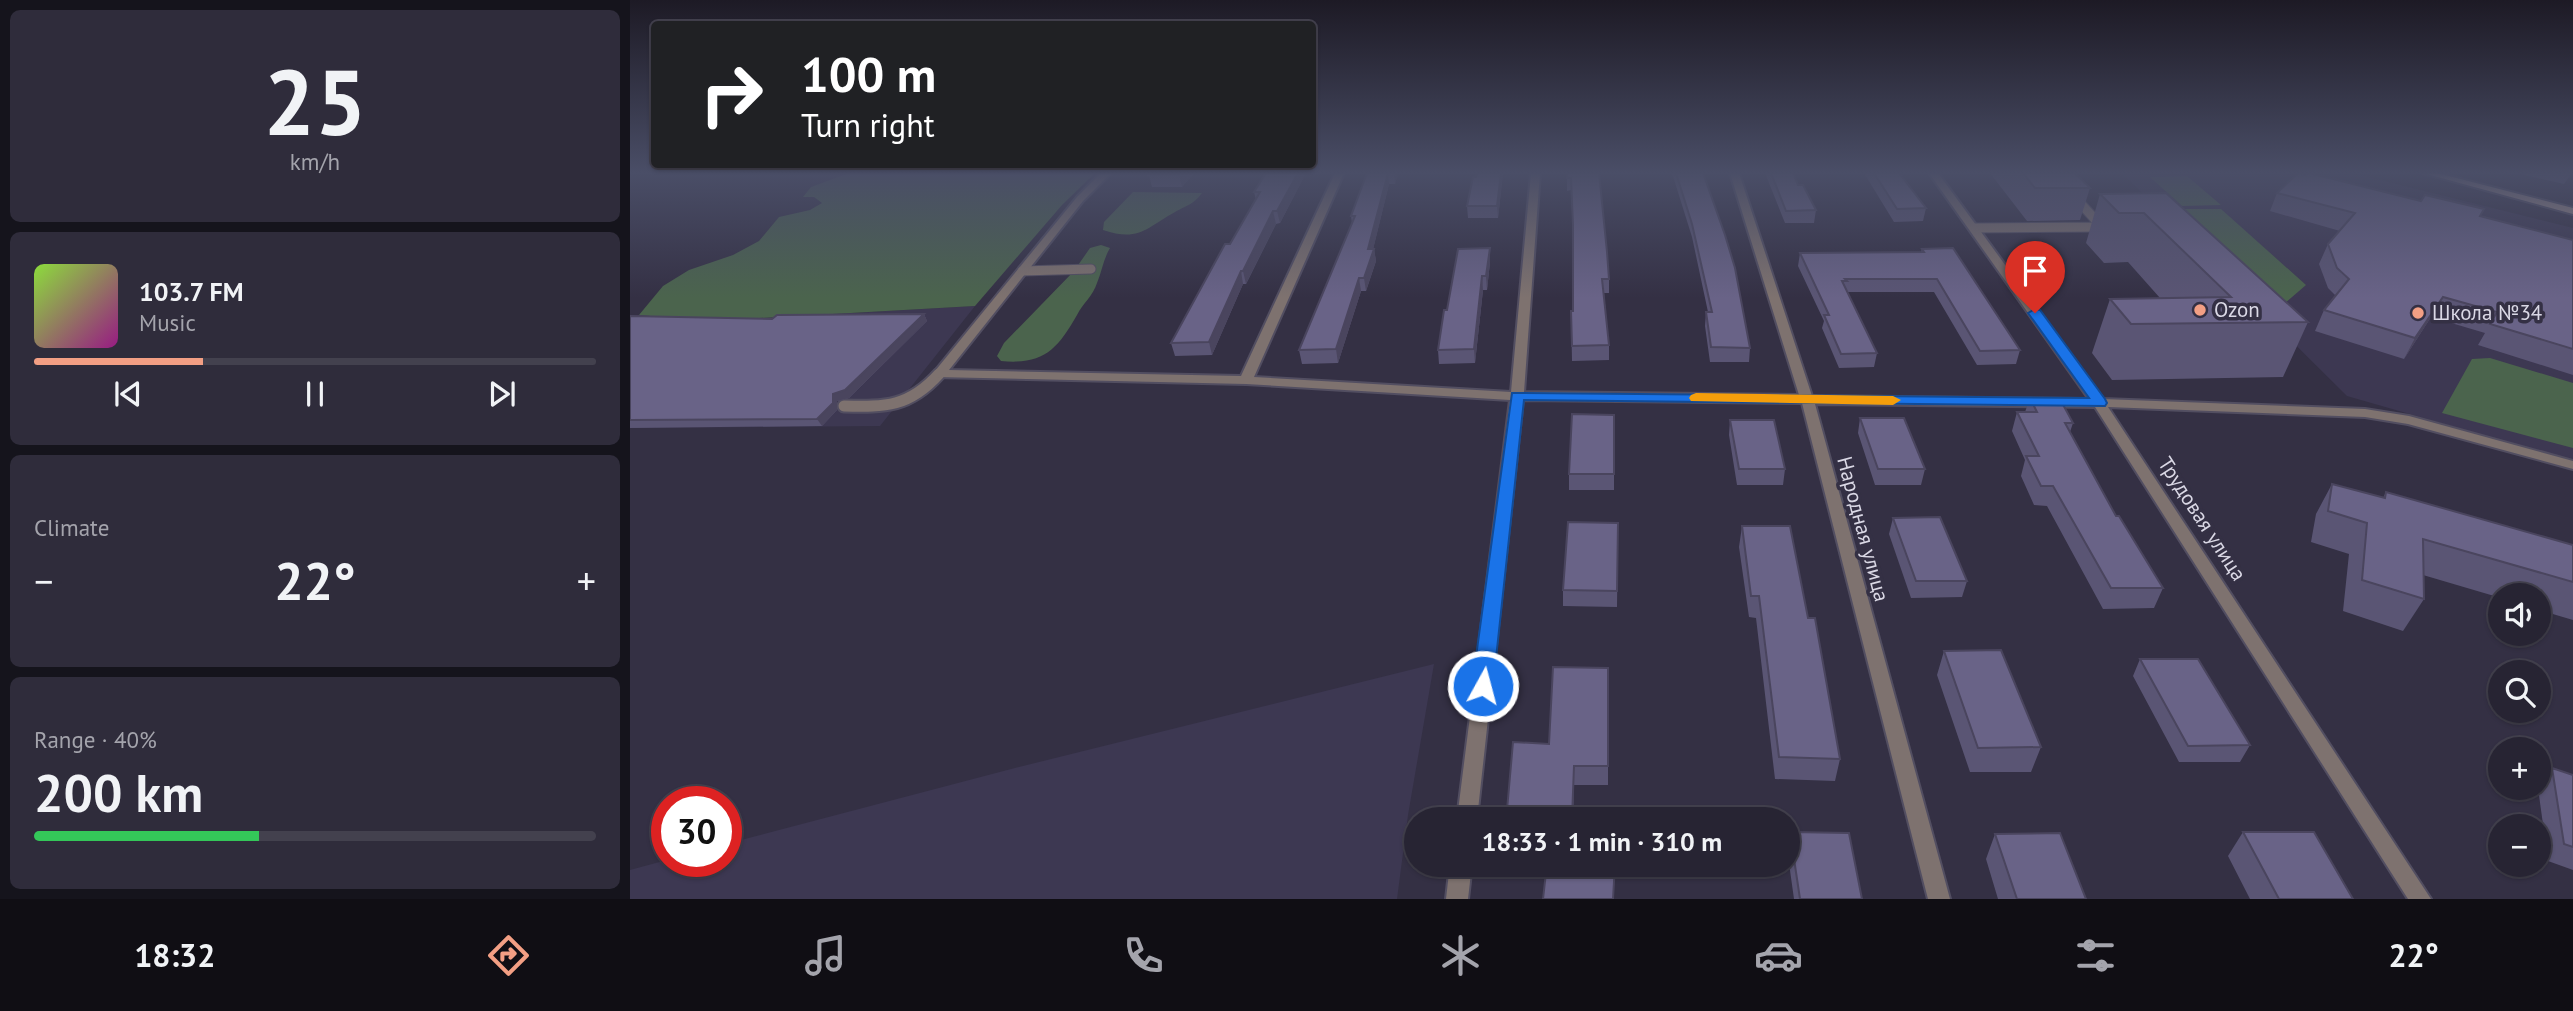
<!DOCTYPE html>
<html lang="en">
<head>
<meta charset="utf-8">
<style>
  :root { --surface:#272433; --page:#2f2c3b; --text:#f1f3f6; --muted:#a4a4ac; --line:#43414e; --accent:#f39f84 }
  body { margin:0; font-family:"PT Sans",sans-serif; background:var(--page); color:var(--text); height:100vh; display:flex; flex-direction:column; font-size:26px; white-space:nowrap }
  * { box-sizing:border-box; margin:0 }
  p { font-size:23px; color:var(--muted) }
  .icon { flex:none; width:38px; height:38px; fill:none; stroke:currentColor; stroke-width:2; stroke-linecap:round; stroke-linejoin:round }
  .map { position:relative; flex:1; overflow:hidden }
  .panel { display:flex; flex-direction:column; gap:10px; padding:10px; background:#15141c; width:630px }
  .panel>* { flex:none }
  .guide { position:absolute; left:21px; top:21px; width:665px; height:147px; border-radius:7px; box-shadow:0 2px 5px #0004,0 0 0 2px var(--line); background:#202124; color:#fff; overflow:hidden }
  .fabs { position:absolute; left:1858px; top:583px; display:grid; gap:14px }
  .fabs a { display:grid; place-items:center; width:63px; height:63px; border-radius:50%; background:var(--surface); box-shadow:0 2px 5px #0004,0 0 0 2px var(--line); font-size:35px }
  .speed { position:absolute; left:21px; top:786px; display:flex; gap:14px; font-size:35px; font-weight:700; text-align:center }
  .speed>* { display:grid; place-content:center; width:91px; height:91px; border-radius:50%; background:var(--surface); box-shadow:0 2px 5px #0004,0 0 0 2px var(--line); line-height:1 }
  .speed .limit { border:10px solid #d22; background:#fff; color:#111 }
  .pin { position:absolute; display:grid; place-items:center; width:60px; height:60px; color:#fff; margin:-72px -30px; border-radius:50% 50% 50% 0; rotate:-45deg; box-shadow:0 0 7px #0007 }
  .pin .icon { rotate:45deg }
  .me { position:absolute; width:77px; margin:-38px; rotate:7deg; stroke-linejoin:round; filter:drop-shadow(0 0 5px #0008) }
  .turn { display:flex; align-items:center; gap:24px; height:147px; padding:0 35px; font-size:32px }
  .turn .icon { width:91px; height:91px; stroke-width:2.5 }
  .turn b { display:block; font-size:49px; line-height:60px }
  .big { font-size:52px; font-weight:700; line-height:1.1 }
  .panel .tile { flex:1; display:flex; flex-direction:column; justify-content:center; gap:10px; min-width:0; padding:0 24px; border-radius:10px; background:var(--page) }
  .panel .dial { align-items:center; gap:0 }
  .dial b { font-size:91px; line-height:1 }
  .song { display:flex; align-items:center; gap:21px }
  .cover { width:84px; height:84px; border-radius:10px; background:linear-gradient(135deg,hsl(90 70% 55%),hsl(310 70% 35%)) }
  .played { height:7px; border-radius:4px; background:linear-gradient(90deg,var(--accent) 30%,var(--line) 30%) }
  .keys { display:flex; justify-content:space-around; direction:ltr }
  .heat { display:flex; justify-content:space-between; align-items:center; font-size:38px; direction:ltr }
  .charge { height:10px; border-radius:5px; background:linear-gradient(90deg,#34c759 40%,var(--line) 0) }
  .trip { position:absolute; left:774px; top:807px; width:396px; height:70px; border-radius:35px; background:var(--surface); box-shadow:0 2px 5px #0004,0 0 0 2px var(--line); font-weight:700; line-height:70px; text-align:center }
  .tabs { display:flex; height:112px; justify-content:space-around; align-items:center; background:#100e14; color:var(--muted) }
  .tabs .icon { width:49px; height:49px }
  .tabs .on { color:var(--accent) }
  .tabs b { font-size:32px; color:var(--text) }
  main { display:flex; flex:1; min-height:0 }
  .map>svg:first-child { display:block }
  .built { fill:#3d3852 }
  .green { fill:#4b644d }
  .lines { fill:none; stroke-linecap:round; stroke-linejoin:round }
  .lane-far1-casing { stroke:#524e61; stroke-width:11 }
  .lane-casing { stroke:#524e61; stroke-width:15 }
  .street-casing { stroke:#524e61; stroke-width:4 }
  .secondary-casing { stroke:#524e61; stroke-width:4 }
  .lane-far1 { stroke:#7e726f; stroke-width:9 }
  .lane { stroke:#7e726f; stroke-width:11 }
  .street { fill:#7e726f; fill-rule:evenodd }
  .secondary { fill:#a89690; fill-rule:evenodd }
  .wall { fill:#5a5574 }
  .shaded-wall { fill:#4a455e }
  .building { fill:#696387; stroke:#4a455e; stroke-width:2 }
  .route { fill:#1a73e8; stroke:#114b97; stroke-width:2 }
  .slow { fill:#f59e0b }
  .poi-dot { fill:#f39f84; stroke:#343044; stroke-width:2.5 }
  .labels { text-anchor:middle; stroke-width:7; stroke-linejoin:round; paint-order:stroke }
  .poi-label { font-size:21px; fill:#dad8e5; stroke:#343044; text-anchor:start }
  .street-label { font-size:21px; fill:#dad8e5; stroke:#343044 }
</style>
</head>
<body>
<main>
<section class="panel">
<div class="tile dial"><b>25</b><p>km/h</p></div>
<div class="tile">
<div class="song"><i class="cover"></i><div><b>103.7 FM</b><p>Music</p></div></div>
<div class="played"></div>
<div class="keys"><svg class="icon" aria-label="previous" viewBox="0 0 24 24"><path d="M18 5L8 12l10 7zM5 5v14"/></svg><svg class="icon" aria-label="pause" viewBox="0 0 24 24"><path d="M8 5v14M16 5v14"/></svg><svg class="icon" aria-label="next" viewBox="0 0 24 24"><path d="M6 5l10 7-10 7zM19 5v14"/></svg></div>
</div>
<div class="tile"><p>Climate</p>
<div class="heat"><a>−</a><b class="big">22°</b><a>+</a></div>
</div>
<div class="tile"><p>Range · 40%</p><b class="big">200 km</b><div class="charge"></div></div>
</section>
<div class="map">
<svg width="1943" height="899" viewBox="0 0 1943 899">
  <rect width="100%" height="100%" fill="#343044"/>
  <!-- built -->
  <path class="built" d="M 1492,173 L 1586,175 L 1589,173 L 1722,173 L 1943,228 L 1943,461 L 1717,396 Z
    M 345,306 L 250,426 L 0,428 L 0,322 L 9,315 L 77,321 Z
    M 804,664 L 778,815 L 767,899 L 0,899 L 0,870 L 37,860 L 96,861 L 96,844 L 385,768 Z"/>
  <!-- green -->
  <path class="green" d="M 219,173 L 465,173 L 432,205 L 345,306 L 77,321 L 9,315 L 33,286 L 59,270 L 103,255 L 129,241 L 149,217 L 180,210 L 192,203 L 184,197 L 173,197 L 181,187 Z
    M 1557,176 L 1591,205 L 1552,206 L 1520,177 Z
    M 503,192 L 571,193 L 572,193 C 563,205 557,205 545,212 C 516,228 509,242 473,230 L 474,222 Z
    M 1552,209 L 1591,209 L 1676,285 L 1654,304 Z
    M 471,245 L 480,248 C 473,260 472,271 467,283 C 463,296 453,303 447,315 C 427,350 413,365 371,361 L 367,356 L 374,343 L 444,271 L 460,248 Z
    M 1860,358 L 1943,383 L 1943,448 L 1812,413 L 1842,359 Z"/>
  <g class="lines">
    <!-- lane-far1 casing -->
    <g class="lane-far1-casing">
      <path id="lane-far1" d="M 1345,228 L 1472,227 L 1423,173
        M 392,271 L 461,269"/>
    </g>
    <!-- lane casing -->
    <g class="lane-casing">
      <path id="lane" d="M 214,406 C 256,407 279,407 309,374"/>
    </g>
    <!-- street casing -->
    <g class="street-casing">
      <path id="street" d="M 471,173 L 481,173 L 453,201 L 319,370 L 611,376 L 705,173 L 714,173 L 624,377 L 881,392 L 901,173 L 910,173 L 894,392 L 1169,395 L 1100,173 L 1109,173 L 1182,396 L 1459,399 L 1299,173 L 1308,173 L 1473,399 L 1735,409 L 1779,416 L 1943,461 L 1943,469 L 1778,424 L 1735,417 L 1478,407 L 1801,899 L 1778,899 L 1465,407 L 1185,404 L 1320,899 L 1298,899 L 1172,403 L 893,400 L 847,819 L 827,819 L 880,400 L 616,384 L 305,377 L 303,374 L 305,371 L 447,197 Z
        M 820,864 L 842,864 L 838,899 L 816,899 Z"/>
    </g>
    <!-- secondary casing -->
    <g class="secondary-casing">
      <path id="secondary" d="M 1793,173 L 1807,173 L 1943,208 L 1943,214 Z"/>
    </g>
    <!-- lane-far1 -->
    <use href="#lane-far1" class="lane-far1"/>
    <!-- lane -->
    <use href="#lane" class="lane"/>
    <!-- street -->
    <use href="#street" class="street"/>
    <!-- secondary -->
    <use href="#secondary" class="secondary"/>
  </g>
  <!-- wall -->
  <path class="wall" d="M 564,173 L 552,187 L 522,187 L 519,175 Z
    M 676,173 L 650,223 L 646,224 L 616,284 L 613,284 L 582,355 L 545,356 L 541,343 L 626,200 L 624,192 Z
    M 737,173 L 768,173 L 765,184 L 759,184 L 743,249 L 744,249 L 746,261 L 736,291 L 731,291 L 708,363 L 672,364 L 669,350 L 722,223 L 721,216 Z
    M 847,173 L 873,173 L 868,218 L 838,218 L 837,206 Z
    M 937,173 L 969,173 L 979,279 L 979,293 L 974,293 L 979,345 L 979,360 L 942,361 L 941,311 L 943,311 L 943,234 L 941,190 L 937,191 Z
    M 1042,173 L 1073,173 L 1120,348 L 1119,362 L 1080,362 L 1075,326 L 1076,312 L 1078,312 L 1062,237 Z
    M 1135,173 L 1163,173 L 1168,185 L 1186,210 L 1184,223 L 1155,223 Z
    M 1234,173 L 1269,173 L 1296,208 L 1293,221 L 1264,222 Z
    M 1360,173 L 1445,173 L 1460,188 L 1450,220 L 1397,221 Z
    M 1886,173 L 1942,173 L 1934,184 Z
    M 1536,193 L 1678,322 L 1653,377 L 1482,380 L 1462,353 L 1480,299 L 1530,298 L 1498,262 L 1474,263 L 1456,243 L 1470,194 Z
    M 1647,193 L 1851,216 L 1943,240 L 1943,375 L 1848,345 L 1855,333 L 1801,317 L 1774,359 L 1685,331 L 1694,310 L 1706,296 L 1698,288 L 1689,264 L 1698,244 L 1710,231 L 1640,211 Z
    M 860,248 L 860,262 L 857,290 L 853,290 L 845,363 L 809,364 L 808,350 Z
    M 1292,249 L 1390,350 L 1386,364 L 1347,365 L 1304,292 L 1217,292 L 1247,353 L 1244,367 L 1209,368 L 1192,328 L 1194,321 L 1168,266 L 1170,253 L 1291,252 Z
    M 294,314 L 297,321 L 219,398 L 207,401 L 207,410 L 192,426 L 0,428 L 0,316 L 142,319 Z
    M 1400,398 L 1443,423 L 1440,432 L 1486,516 L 1533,588 L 1524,608 L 1473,609 L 1417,506 L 1404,505 L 1391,476 L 1395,460 L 1382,431 L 1387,412 L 1395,412 Z
    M 984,415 L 984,490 L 939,490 L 939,474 Z
    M 1230,418 L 1295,469 L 1291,485 L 1245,485 L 1228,433 Z
    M 1100,420 L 1155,469 L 1153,485 L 1107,485 L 1099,435 Z
    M 1702,484 L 1753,498 L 1756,492 L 1943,582 L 1943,620 L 1909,610 L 1909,595 L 1871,595 L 1871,598 L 1793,575 L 1794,599 L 1773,631 L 1713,611 L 1719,554 L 1681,542 L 1686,514 Z
    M 1263,518 L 1337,581 L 1332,597 L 1281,598 L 1259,534 Z
    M 988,523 L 987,607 L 933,606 L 933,590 Z
    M 1112,526 L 1178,618 L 1210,759 L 1205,781 L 1145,779 L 1126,618 L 1119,617 L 1109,547 Z
    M 1314,651 L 1411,747 L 1401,772 L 1340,772 L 1307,675 Z
    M 1510,659 L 1620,745 L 1610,762 L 1549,762 L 1503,676 Z
    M 978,668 L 978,785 L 944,785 L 943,819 L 878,819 L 877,810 L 919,744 Z
    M 1922,768 L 1943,775 L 1943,870 L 1918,861 L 1908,788 L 1909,788 L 1909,783 Z
    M 1160,832 L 1232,899 L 1164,899 L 1157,849 Z
    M 1613,832 L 1723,899 L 1620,899 L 1598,856 Z
    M 1365,834 L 1456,899 L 1368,899 L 1356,859 Z"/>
  <!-- shaded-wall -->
  <path class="shaded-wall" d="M 551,173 L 564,173 L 552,187 L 549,175 Z
    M 668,173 L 676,173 L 650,223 L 647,211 Z
    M 758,173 L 759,184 L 741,258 L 744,249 L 746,261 L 736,291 L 734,278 L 738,249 Z
    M 764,173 L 768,173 L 765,184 Z
    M 871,173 L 873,173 L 868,218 L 867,206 Z
    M 643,211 L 646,224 L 616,284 L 613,271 Z
    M 860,248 L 860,262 L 857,290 L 856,276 Z
    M 611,271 L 613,284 L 582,355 L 579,342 Z
    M 852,276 L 853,290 L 845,363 L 844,349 Z
    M 729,278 L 731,291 L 708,363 L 706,349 Z
    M 1813,297 L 1801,317 L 1774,359 L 1785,338 Z
    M 294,314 L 297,321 L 219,398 L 207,401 L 207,410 L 192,426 L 187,419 L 203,394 Z
    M 944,766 L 943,819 L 942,819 Z"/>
  <!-- building -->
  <path class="building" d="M 521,173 L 551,173 L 549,175 L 519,175 Z
    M 636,173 L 668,173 L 647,211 L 643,211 L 613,271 L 611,271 L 579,342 L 541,343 L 595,244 L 600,244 L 630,192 L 624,192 Z
    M 737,173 L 764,173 L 758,173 L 738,249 L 744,249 L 734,278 L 729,278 L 706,349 L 669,350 L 725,216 L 721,216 Z
    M 847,173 L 871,173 L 867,206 L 837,206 L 843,177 L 846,177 Z
    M 937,173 L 969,173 L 977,252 L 979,279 L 972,279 L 979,345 L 942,346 L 941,311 L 943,311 L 943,225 L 941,178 L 937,178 Z
    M 1046,173 L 1073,173 L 1095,235 L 1105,268 L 1120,348 L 1081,347 L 1076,312 L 1082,312 L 1062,224 Z
    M 1141,173 L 1163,173 L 1168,185 L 1173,185 L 1186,210 L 1156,211 Z
    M 1244,173 L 1269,173 L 1296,208 L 1267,209 Z
    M 1393,173 L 1445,173 L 1460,188 L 1405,188 Z
    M 1668,173 L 1675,175 L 1679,173 L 1791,201 L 1795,195 L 1854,209 L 1850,216 L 1943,240 L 1943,349 L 1860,324 L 1867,312 L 1813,297 L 1785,338 L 1694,310 L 1719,279 L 1707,268 L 1698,244 L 1725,213 L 1647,193 Z
    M 1536,193 L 1678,322 L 1501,324 L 1480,299 L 1601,297 L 1514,213 L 1489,213 L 1470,194 Z
    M 860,248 L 856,276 L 852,276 L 844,349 L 808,350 L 814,310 L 817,310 L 828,249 Z
    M 1323,248 L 1390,350 L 1350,351 L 1307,279 L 1215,279 L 1217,281 L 1212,281 L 1247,353 L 1211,354 L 1194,315 L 1199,315 L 1170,253 L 1294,252 L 1292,249 Z
    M 294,314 L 215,390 L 203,394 L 203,403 L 187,419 L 0,420 L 0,316 L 142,319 L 147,315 Z
    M 1400,398 L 1430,399 L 1443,423 L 1435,423 L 1486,516 L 1489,516 L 1533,588 L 1481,588 L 1423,486 L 1411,486 L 1396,456 L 1409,456 L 1387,412 L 1407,412 Z
    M 942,414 L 984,415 L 984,474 L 939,474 Z
    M 1230,418 L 1274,418 L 1295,469 L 1248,469 Z
    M 1100,420 L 1144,420 L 1155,469 L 1109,469 Z
    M 1702,484 L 1755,498 L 1756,492 L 1943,545 L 1943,582 L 1793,539 L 1794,599 L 1732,580 L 1737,523 L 1698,511 Z
    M 1310,517 L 1337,581 L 1286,581 L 1263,518 Z
    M 938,522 L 988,523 L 987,591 L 933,590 Z
    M 1112,526 L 1160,526 L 1178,618 L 1185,618 L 1210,759 L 1149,757 L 1129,596 L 1121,596 Z
    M 1371,650 L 1411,747 L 1348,748 L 1314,651 Z
    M 1510,659 L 1568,659 L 1620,745 L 1558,746 Z
    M 923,667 L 978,668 L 978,766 L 944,766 L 942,819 L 922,819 L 924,809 L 877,810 L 883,742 L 919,744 Z
    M 1922,768 L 1943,775 L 1943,847 L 1934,844 Z
    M 1160,832 L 1219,833 L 1232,899 L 1170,899 Z
    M 1613,832 L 1684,832 L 1723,899 L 1649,899 Z
    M 1430,833 L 1456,899 L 1387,899 L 1365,834 Z
    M 917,864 L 985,864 L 983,899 L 913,899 Z"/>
  <!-- sky -->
  <linearGradient id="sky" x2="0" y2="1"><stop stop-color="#1d1a25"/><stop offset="0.58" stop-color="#4a4e67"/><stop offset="1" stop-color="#4a4e67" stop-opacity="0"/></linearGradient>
  <rect width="1943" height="298" fill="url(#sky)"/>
  <!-- route -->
  <path class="route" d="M 1405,309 L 1410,310 L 1475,399 L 1477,403 L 1475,406 L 894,400 L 863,686 L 860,692 L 853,694 L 845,692 L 842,686 L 882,393 L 1459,398 L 1398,313 Z"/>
  <!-- slow -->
  <path class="slow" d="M 1066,393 L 1263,396 L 1271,400 L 1263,405 L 1061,401 L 1059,398 L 1061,395 Z"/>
  <!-- markers -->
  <g class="poi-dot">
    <circle cx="1570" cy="310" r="7"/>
    <circle cx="1788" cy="313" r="7"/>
  </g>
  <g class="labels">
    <!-- poi labels -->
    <g class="poi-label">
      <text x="1584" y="317">Ozon</text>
      <text x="1802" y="320">Школа №34</text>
    </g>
    <!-- street labels -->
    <g class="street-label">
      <text transform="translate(1572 519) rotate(57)" y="7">Трудовая улица</text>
      <text transform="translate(1233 529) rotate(75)" y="7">Народная улица</text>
    </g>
  </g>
</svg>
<div class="fabs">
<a><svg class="icon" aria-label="sound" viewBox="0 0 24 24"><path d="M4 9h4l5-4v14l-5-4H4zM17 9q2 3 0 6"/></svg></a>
<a><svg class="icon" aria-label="search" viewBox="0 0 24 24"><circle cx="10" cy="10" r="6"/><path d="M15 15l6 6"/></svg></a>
<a>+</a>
<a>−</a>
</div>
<div class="speed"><div class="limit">30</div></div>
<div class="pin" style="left:1405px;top:313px;background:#d93025"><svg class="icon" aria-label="arrive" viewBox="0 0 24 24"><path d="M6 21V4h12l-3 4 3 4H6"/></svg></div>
<svg class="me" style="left:853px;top:686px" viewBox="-20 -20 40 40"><circle r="17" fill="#1a73e8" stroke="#fff" stroke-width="3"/><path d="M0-11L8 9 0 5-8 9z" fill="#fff"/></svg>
<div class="trip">18:33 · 1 min · 310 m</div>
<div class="guide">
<div class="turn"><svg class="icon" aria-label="right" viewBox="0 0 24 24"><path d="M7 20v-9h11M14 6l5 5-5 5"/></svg><div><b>100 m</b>Turn right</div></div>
</div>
</div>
</main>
<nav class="tabs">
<b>18:32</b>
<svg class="icon on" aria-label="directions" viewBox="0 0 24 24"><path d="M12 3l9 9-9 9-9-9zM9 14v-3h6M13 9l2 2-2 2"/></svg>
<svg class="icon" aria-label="music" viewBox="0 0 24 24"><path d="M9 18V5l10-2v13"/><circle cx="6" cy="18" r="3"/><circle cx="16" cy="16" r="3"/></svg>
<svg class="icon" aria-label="phone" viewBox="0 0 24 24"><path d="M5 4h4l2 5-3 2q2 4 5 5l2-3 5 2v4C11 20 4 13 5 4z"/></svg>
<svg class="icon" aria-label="climate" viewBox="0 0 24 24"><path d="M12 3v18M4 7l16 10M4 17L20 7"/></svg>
<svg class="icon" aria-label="car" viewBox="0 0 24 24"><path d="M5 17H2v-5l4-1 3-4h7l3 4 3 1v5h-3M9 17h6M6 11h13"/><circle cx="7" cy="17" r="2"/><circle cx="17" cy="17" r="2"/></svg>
<svg class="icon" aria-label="filters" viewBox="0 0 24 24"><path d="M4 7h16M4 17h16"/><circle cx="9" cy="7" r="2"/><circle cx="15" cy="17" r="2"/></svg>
<b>22°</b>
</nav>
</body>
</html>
